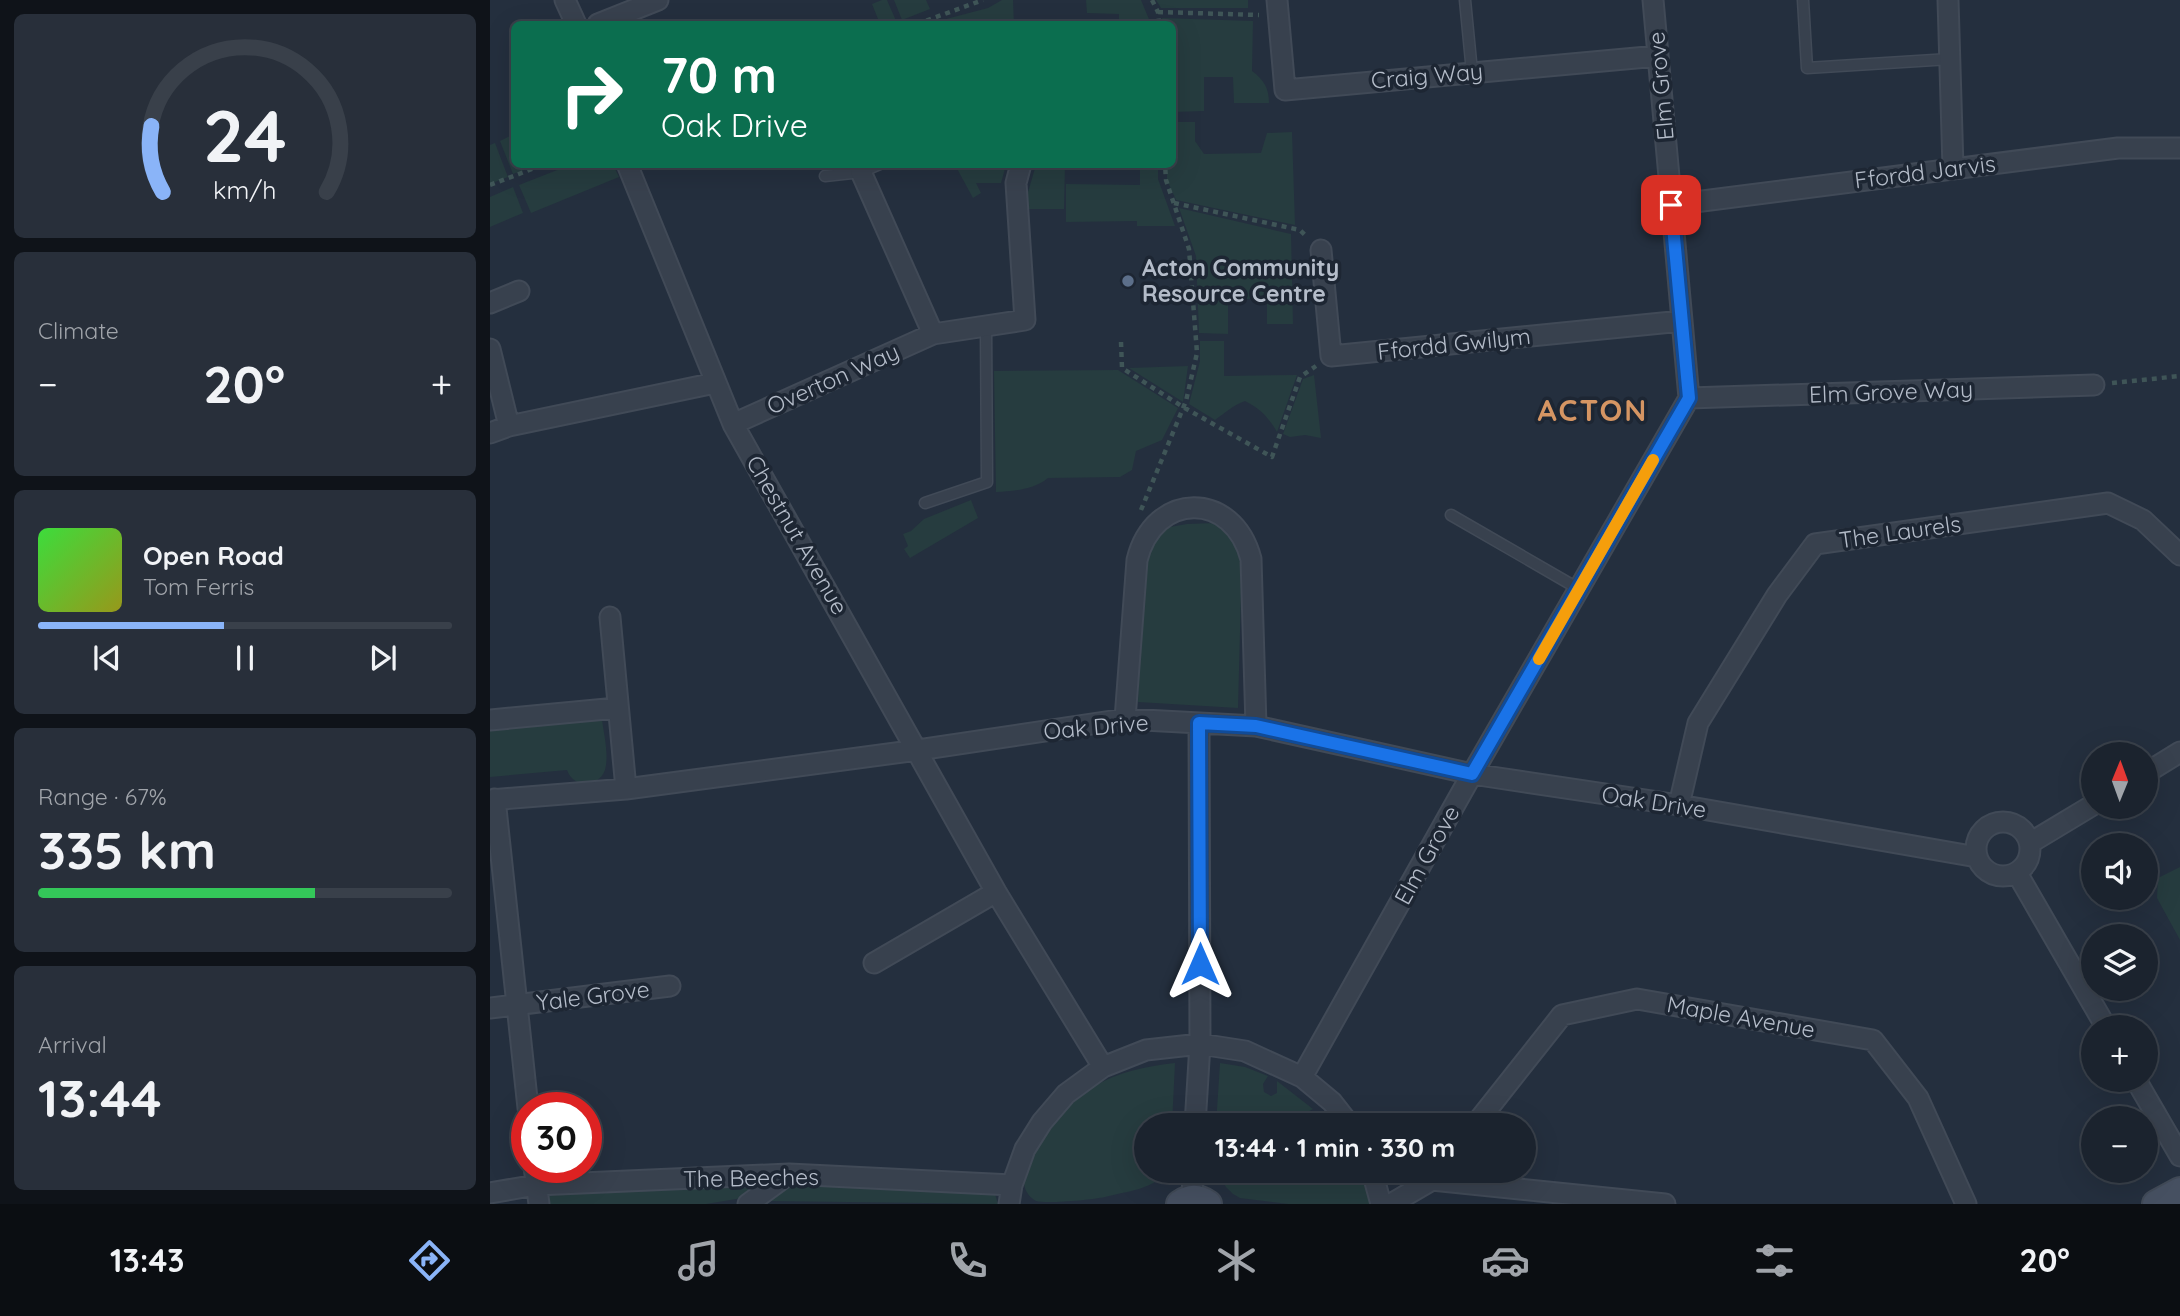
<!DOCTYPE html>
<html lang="en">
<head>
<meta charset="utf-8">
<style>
  :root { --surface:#1b232e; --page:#282f3a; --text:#f1f3f6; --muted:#a0a4aa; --line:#39404a; --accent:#8ab4f8 }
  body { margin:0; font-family:Quicksand,sans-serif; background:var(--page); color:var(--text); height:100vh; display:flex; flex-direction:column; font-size:26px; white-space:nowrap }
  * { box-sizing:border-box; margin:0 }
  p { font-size:23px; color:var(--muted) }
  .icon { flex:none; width:38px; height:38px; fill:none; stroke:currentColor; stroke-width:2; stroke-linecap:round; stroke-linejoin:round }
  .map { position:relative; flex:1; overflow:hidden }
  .panel { display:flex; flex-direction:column; gap:14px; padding:14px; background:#0f1319; width:490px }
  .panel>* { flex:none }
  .banner { position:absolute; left:21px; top:21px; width:665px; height:147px; border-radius:10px; box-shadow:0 7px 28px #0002,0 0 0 2px var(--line); background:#0b6e4f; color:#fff; overflow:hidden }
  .needle { width:46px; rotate:1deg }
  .fabs { position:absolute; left:1591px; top:742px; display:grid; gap:14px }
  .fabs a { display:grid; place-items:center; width:77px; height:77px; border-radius:50%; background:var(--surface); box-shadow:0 7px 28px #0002,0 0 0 2px var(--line); font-size:35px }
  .speed { position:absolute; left:21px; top:1092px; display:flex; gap:14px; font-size:35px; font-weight:700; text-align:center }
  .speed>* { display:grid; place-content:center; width:91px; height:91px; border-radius:50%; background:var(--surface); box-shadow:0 7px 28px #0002,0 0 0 2px var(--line); line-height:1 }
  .speed .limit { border:10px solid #d22; background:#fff; color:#111 }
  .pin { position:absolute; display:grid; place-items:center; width:60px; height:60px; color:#fff; margin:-30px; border-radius:14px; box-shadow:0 4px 10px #0006 }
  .me { position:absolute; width:77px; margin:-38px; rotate:0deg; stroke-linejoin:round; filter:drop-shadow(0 0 5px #0008) }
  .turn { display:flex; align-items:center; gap:24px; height:147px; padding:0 35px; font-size:32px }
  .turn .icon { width:91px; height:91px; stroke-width:2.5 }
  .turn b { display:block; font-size:49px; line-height:60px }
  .big { font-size:52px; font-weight:700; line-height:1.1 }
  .panel .card { flex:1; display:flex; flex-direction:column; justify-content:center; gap:10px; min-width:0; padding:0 24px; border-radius:10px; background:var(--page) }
  .panel .dial { align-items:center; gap:0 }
  .dial svg { height:182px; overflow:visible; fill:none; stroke:var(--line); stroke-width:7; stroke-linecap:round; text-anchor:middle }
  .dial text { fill:var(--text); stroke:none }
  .song { display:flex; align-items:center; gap:21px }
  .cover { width:84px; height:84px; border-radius:10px; background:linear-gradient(135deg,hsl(120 70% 55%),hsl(60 70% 35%)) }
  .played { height:7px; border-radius:4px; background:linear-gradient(90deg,var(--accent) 45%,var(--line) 45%) }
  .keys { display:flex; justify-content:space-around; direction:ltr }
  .heat { display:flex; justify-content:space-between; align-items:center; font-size:38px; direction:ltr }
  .charge { height:10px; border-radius:5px; background:linear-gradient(90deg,#34c759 67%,var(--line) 0) }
  .trip { position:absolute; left:644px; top:1113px; width:402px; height:70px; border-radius:35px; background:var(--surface); box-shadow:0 7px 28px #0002,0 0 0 2px var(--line); font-weight:700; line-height:70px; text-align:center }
  .tab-bar { display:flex; height:112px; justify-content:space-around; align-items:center; background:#0b0e12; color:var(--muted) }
  .tab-bar .icon { width:49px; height:49px }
  .tab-bar .current { color:var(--accent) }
  .tab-bar b { font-size:32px; color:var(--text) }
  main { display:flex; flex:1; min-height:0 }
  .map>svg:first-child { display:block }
  .green { fill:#263c3f }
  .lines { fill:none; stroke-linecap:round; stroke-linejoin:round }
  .service-casing { stroke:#414a57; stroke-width:13 }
  .minor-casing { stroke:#414a57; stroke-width:23 }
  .secondary-casing { stroke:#414a57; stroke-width:30 }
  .path { stroke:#3f5557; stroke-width:4.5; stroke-dasharray:5 5; stroke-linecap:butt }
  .service { stroke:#38414e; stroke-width:10 }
  .minor { stroke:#38414e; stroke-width:19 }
  .secondary { stroke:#465061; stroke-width:26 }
  .route-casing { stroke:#114b97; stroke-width:18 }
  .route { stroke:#1a73e8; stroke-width:12 }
  .slow { stroke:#f59e0b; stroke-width:12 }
  .service-dot { fill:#5c6f8a; stroke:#1d2633; stroke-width:2.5 }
  .labels { text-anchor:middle; stroke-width:7; stroke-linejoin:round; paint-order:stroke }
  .street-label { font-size:23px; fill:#b4bcc9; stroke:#1d2633 }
  .poi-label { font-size:23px; font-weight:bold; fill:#b4bcc9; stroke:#1d2633; text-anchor:start }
  .district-label { font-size:30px; font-weight:bold; letter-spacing:2px; fill:#d59563; stroke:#1d2633 }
</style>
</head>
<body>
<main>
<section class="panel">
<div class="card dial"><svg viewBox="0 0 100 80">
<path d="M14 69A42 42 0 1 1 86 69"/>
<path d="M14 69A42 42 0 0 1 9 40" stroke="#8ab4f8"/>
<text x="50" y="56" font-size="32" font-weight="700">24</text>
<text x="50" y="72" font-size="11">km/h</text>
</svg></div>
<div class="card"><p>Climate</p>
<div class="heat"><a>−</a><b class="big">20°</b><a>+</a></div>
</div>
<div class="card">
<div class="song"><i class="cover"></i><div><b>Open Road</b><p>Tom Ferris</p></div></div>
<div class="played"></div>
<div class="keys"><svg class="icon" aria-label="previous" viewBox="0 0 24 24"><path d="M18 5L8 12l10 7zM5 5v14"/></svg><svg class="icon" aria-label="pause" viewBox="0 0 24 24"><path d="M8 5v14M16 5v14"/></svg><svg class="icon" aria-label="next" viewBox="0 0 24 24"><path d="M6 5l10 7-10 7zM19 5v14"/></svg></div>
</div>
<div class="card"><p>Range · 67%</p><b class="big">335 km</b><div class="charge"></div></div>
<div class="card"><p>Arrival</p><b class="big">13:44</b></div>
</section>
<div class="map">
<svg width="1690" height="1204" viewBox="0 0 1690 1204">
  <rect width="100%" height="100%" fill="#242f3e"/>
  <!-- green -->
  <path class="green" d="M 392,0 L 397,0 L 407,23 L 390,24 L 382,4 Z
    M 404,0 L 436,0 L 440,9 L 412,20 Z
    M 512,0 L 523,0 L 524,24 L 441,24 L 441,23 L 498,8 Z
    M 596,0 L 651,0 L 661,24 L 629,24 L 629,14 L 597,13 Z
    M 666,0 L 758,0 L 758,8 L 671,8 Z
    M 672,18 L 763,21 L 762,71 C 774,80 779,88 779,103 L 744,103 L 743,77 L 714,77 L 714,111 L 683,112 L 682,24 L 673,24 Z
    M 683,122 L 705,122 L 705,141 L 714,154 L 771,153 L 777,133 L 802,132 L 805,225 L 686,200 L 677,180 L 677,165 L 682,164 Z
    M 24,134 L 24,164 L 48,165 L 23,174 L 10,141 Z
    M 5,143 L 18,177 L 0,184 L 0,145 Z
    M 80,165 L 123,165 L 129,177 L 41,213 L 29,185 Z
    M 465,165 L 516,165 L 511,183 L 486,183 L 491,193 L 483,198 Z
    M 546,165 L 575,165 L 574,209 L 533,209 Z
    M 650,165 L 668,165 L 668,179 L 685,226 L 647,226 L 647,221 L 576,222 L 576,184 L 650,185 Z
    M 23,187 L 33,213 L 0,227 L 0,197 Z
    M 689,208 L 801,234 L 803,324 L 777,324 L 777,297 L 738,301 L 738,334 L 709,333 L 706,256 Z
    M 710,341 L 734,341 L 734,376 L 807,375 L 787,432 C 778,417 771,409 755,401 C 743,405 735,413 725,420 L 699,404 L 710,361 Z
    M 698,366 L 693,402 L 639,368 Z
    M 628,370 L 688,408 L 672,440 L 646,451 L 642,470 L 630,477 L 558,478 C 543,490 524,491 506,492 L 504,371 Z
    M 824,375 L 831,438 L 815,435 L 800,437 L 793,434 L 813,379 Z
    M 481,500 L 488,518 L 420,558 L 414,549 L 418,546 L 413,534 L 421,531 L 434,519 Z
    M 726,523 L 744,536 L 752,556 L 748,708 L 648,702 L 652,570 L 665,538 L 680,527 L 697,524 Z
    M 108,716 L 112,720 C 114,734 118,751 116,765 C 114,786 85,792 77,770 L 0,777 L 0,726 Z
    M 1690,867 L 1690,940 L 1667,898 L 1668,878 Z
    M 685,1063 L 682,1125 L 656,1125 L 656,1171 L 677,1171 C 663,1190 637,1191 615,1197 C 601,1200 557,1204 546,1201 C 505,1178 580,1100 603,1087 C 628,1072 657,1066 685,1063 Z
    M 730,1063 L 755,1067 L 778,1076 L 773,1084 L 774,1092 L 781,1096 L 787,1093 L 787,1081 L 823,1109 L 814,1114 L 814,1125 L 726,1125 Z
    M 726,1171 L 873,1171 L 880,1187 L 881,1204 L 798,1204 L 750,1198 L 743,1194 L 736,1187 Z
    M 302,1184 L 505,1194 L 508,1204 L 280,1201 Z
    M 270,1186 L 252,1198 L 216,1204 L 57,1204 L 59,1192 L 75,1190 Z"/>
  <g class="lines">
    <!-- service casing -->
    <g class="service-casing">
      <path id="service" d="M 975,0 L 982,72
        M 1313,0 L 1317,68 L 1460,59
        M 335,176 L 371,172 L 390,164
        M 435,503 L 497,482 L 496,326
        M 961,515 L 1089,589"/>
    </g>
    <!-- minor casing -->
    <g class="minor-casing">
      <path id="minor" d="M 75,0 L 86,24
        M 787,0 L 795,90 L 1168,56
        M 1458,0 L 1463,168
        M 108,24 L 168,0
        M 137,164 L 243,424 L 506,892 L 613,1067
        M 371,172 L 443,334
        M 1181,205 L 1628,148 L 1690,148
        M 831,250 L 841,356 L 1192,321
        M 0,303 L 29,291
        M 0,349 L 19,426
        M 1199,398 L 1604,385
        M 243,424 L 443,334 L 535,320 L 526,183 L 531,164
        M 0,433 L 19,426 L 225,383
        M 120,617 L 136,789
        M 635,719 L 647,560 C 664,491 743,490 761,559 L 766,726
        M 0,720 L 127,708
        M 1656,773 L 1690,752
        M 5,799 L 38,1108
        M 0,800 L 136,789 L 428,750 L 635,719 L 766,726 L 982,774 L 1189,805 L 1487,857
        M 1189,805 L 1208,723 L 1287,595 L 1325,544 L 1618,503 L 1653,520 L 1690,555
        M1486 849a27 27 0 1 1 54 0a27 27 0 1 1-54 0Z
        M 1540,843 L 1603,805
        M 1527,873 L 1616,1027
        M 384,963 L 506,892
        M 0,1008 L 180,986
        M 812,1077 L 982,774 L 1199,398 L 1163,0
        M 1646,1080 L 1690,1156
        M 705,1125 L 710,1044 L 709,723
        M 985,1125 L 1072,1015 L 1147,999 L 1383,1040 L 1428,1098 L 1476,1204
        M 44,1167 L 49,1204
        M 882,1171 L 891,1204
        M 942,1180 L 1175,1204
        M 0,1193 L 46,1185 L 299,1174 L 522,1185
        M 702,1199 L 703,1171
        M 258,1204 L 299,1174
        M 519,1204 L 522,1185 L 535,1149 L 552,1122 L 576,1094 L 613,1067 L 656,1050 L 710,1044 L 755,1051 L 812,1077 L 842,1102 L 860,1125
        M 901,1204 L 942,1180 L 949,1171"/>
    </g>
    <!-- secondary casing -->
    <g class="secondary-casing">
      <path id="secondary" d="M 690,1204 C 700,1197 708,1197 718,1204
        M 1666,1204 L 1690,1191"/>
    </g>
    <!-- path -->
    <path class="path" d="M 662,0 L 668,12 L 669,24
      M 668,12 L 769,15
      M 427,24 L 493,0
      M 0,185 L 55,164
      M 684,203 L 810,230 L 817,237
      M 631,342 L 632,368 L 693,407 L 782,457 L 810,377 L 826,366
      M 1622,383 L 1690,376
      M 651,510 L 696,401 L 707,353 L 699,249 L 676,180 L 675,164"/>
    <!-- service -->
    <use href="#service" class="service"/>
    <!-- minor -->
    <use href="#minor" class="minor"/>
    <!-- secondary -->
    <use href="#secondary" class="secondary"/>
  </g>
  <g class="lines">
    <!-- route casing -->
    <g class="route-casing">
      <path id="route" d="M 710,964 L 709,723 L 766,726 L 982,774 L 1199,398 L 1181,205"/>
    </g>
    <!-- route -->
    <use href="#route" class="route"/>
    <!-- slow -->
    <path class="slow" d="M 1049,659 L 1163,460"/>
  </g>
  <!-- markers -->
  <circle class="service-dot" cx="638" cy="281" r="7"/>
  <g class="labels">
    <!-- street labels -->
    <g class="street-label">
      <text transform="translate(937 76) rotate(-5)" y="8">Craig Way</text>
      <text transform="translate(1171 86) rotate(-95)" y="8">Elm Grove</text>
      <text transform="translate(1435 172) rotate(-7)" y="8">Ffordd Jarvis</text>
      <text transform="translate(964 344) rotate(-6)" y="8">Ffordd Gwilym</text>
      <text transform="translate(343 379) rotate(-24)" y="8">Overton Way</text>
      <text transform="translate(1401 392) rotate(-2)" y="8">Elm Grove Way</text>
      <text transform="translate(1410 532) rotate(-8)" y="8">The Laurels</text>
      <text transform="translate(307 535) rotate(60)" y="8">Chestnut Avenue</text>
      <text transform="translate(606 727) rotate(-5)" y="8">Oak Drive</text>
      <text transform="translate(1164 802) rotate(9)" y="8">Oak Drive</text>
      <text transform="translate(937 855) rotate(-61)" y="8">Elm Grove</text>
      <text transform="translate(103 996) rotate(-7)" y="8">Yale Grove</text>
      <text transform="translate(1251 1017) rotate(10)" y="8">Maple Avenue</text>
      <text transform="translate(261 1178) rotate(-1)" y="8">The Beeches</text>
    </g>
    <!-- poi labels -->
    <g class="poi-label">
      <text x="652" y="276">Acton Community<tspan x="652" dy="26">Resource Centre</tspan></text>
    </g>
    <!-- district labels -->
    <g class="district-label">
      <text x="1103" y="421">ACTON</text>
    </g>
  </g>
</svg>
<div class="fabs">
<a><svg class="needle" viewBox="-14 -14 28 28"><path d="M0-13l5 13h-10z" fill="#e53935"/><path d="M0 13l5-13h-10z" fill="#a0a4aa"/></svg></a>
<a><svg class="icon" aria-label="sound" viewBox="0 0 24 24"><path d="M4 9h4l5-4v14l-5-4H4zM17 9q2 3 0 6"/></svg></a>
<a><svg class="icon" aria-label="layers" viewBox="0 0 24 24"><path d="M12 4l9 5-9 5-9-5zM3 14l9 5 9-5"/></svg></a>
<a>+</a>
<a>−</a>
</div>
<div class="speed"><div class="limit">30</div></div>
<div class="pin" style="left:1181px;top:205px;background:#d93025"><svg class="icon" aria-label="arrive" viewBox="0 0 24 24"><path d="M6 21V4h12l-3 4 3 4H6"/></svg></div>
<svg class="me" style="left:710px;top:964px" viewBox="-20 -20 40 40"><path d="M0-17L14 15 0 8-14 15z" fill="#1a73e8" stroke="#fff" stroke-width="4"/></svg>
<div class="trip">13:44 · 1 min · 330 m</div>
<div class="banner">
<div class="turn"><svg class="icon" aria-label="right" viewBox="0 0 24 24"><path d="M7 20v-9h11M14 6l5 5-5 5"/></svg><div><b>70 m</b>Oak Drive</div></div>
</div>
</div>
</main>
<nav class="tab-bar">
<b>13:43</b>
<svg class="icon current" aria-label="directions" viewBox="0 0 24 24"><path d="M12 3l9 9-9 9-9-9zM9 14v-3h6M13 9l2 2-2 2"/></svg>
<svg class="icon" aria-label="music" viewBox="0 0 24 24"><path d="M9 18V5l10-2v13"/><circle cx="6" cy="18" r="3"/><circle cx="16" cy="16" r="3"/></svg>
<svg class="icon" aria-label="phone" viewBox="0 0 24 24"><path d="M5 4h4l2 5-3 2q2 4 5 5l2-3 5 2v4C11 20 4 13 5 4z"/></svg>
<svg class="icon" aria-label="climate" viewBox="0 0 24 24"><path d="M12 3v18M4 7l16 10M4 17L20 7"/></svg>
<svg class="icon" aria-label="car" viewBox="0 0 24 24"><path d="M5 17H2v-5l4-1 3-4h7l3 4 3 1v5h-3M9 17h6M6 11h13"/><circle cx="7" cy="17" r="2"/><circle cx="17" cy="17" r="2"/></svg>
<svg class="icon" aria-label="filters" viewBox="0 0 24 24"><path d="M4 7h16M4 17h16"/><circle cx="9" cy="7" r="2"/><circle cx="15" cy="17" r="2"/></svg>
<b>20°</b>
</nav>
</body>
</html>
